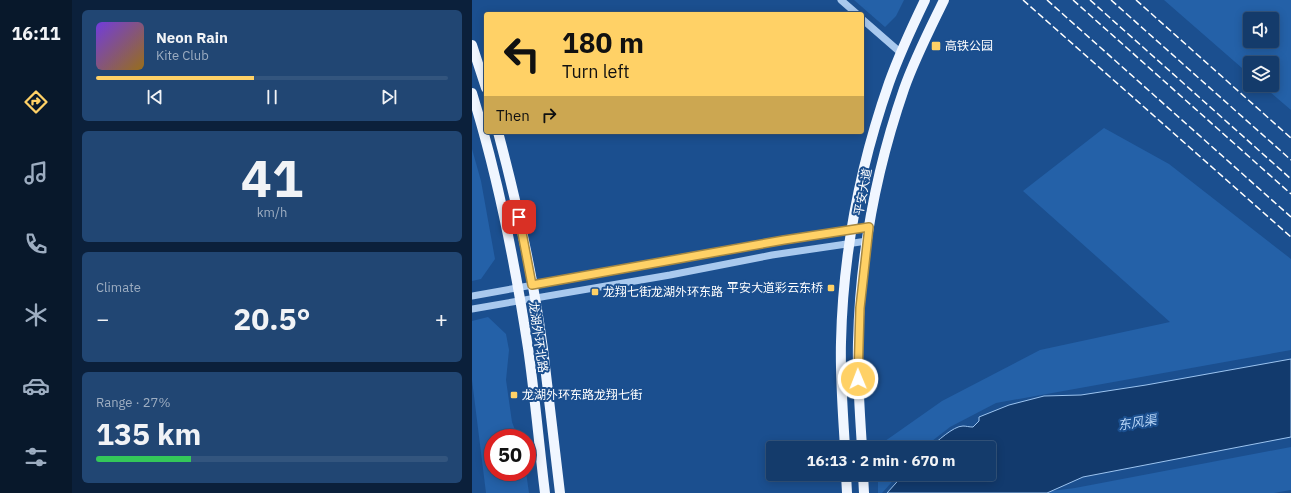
<!DOCTYPE html>
<html lang="en">
<head>
<meta charset="utf-8">
<style>
  :root { --surface:#143b6b; --page:#214673; --text:#f1f3f6; --muted:#9dadc1; --line:#33557e; --accent:#ffd166 }
  body { margin:0; font-family:"IBM Plex Sans","Noto Sans SC",sans-serif; background:var(--page); color:var(--text); height:100vh; display:flex; flex-direction:column; font-size:15px; white-space:nowrap }
  * { box-sizing:border-box; margin:0 }
  p { font-size:13px; color:var(--muted) }
  .icon { flex:none; width:22px; height:22px; fill:none; stroke:currentColor; stroke-width:2; stroke-linecap:round; stroke-linejoin:round }
  .map { position:relative; flex:1; overflow:hidden }
  .sheet { display:flex; flex-direction:column; gap:10px; padding:10px; background:#0b203b; width:400px }
  .sheet>* { flex:none }
  .banner { position:absolute; left:12px; top:12px; width:380px; height:122px; border-radius:4px; box-shadow:0 2px 10px #0003,0 0 0 1px var(--line); background:#ffd166; color:#111; overflow:hidden }
  .buttons { position:absolute; left:771px; top:12px; display:grid; gap:8px }
  .buttons a { display:grid; place-items:center; width:36px; height:36px; border-radius:4px; background:var(--surface); box-shadow:0 2px 10px #0003,0 0 0 1px var(--line); font-size:20px }
  .speed { position:absolute; left:12px; top:429px; display:flex; gap:8px; font-size:20px; font-weight:700; text-align:center }
  .speed>* { display:grid; place-content:center; width:52px; height:52px; border-radius:50%; background:var(--surface); box-shadow:0 2px 10px #0003,0 0 0 1px var(--line); line-height:1 }
  .speed .limit { border:6px solid #d22; background:#fff; color:#111 }
  .pin { position:absolute; display:grid; place-items:center; width:34px; height:34px; color:#fff; margin:-17px; border-radius:8px; box-shadow:0 2px 6px #0006 }
  .me { position:absolute; width:44px; margin:-22px; rotate:359deg; stroke-linejoin:round; filter:drop-shadow(0 0 3px #0008) }
  .turn { display:flex; align-items:center; gap:14px; height:84px; padding:0 12px; font-size:18px }
  .turn .icon { width:52px; height:52px; stroke-width:2.5 }
  .turn b { display:block; font-size:28px; line-height:34px }
  .then { display:flex; align-items:center; height:38px; padding:0 12px; background:#0003; gap:8px; font-size:15px }
  .big { font-size:30px; font-weight:800; line-height:1.1 }
  .sheet .tile { flex:1; display:flex; flex-direction:column; justify-content:center; gap:6px; min-width:0; padding:0 14px; border-radius:6px; background:var(--page) }
  .sheet .dial { align-items:center; gap:0 }
  .dial b { font-size:52px; line-height:1 }
  .song { display:flex; align-items:center; gap:12px }
  .cover { width:48px; height:48px; border-radius:6px; background:linear-gradient(135deg,hsl(260 70% 55%),hsl(40 70% 35%)) }
  .played { height:4px; border-radius:2px; background:linear-gradient(90deg,var(--accent) 45%,var(--line) 45%) }
  .keys { display:flex; justify-content:space-around; direction:ltr }
  .heat { display:flex; justify-content:space-between; align-items:center; font-size:22px; direction:ltr }
  .charge { height:6px; border-radius:3px; background:linear-gradient(90deg,#34c759 27%,var(--line) 0) }
  .trip { position:absolute; left:294px; top:441px; width:230px; height:40px; border-radius:4px; background:var(--surface); box-shadow:0 2px 10px #0003,0 0 0 1px var(--line); font-weight:800; line-height:40px; text-align:center }
  main { display:flex; flex:1; min-height:0 }
  .menu { display:flex; flex-direction:column; width:72px; justify-content:space-around; align-items:center; background:#08182b; color:var(--muted) }
  .menu .icon { width:28px; height:28px }
  .menu .current { color:var(--accent) }
  .menu b { font-size:18px; color:var(--text) }
  .map>svg:first-child { display:block }
  .green { fill:#2461a8; fill-rule:evenodd }
  .water { fill:#123a6d; stroke:#9cc4f0 }
  .lines { fill:none; stroke-linecap:round; stroke-linejoin:round }
  .minor { stroke:#a9c9ee; stroke-width:7 }
  .major { stroke:#f0f6ff; stroke-width:10 }
  .rail { stroke:#fff; stroke-width:1.5; stroke-dasharray:7 3; stroke-linecap:butt }
  .route-casing { stroke:#a68842; stroke-width:10 }
  .route { stroke:#ffd166; stroke-width:7 }
  .poi-dot { fill:#ffd166; stroke:#1b4f8f; stroke-width:1.5 }
  .labels { text-anchor:middle; stroke-width:4; stroke-linejoin:round; paint-order:stroke }
  .poi-label { font-size:12px; fill:#fff; stroke:#1b4f8f; text-anchor:start }
  .street-label { font-size:12px; fill:#fff; stroke:#1b4f8f }
  .water-label { font-size:13px; font-style:italic; fill:#b5d3f5; stroke:#1b4f8f }
</style>
</head>
<body>
<main>
<nav class="menu">
<b>16:11</b>
<svg class="icon current" aria-label="directions" viewBox="0 0 24 24"><path d="M12 3l9 9-9 9-9-9zM9 14v-3h6M13 9l2 2-2 2"/></svg>
<svg class="icon" aria-label="music" viewBox="0 0 24 24"><path d="M9 18V5l10-2v13"/><circle cx="6" cy="18" r="3"/><circle cx="16" cy="16" r="3"/></svg>
<svg class="icon" aria-label="phone" viewBox="0 0 24 24"><path d="M5 4h4l2 5-3 2q2 4 5 5l2-3 5 2v4C11 20 4 13 5 4z"/></svg>
<svg class="icon" aria-label="climate" viewBox="0 0 24 24"><path d="M12 3v18M4 7l16 10M4 17L20 7"/></svg>
<svg class="icon" aria-label="car" viewBox="0 0 24 24"><path d="M5 17H2v-5l4-1 3-4h7l3 4 3 1v5h-3M9 17h6M6 11h13"/><circle cx="7" cy="17" r="2"/><circle cx="17" cy="17" r="2"/></svg>
<svg class="icon" aria-label="filters" viewBox="0 0 24 24"><path d="M4 7h16M4 17h16"/><circle cx="9" cy="7" r="2"/><circle cx="15" cy="17" r="2"/></svg>
</nav>
<section class="sheet">
<div class="tile">
<div class="song"><i class="cover"></i><div><b>Neon Rain</b><p>Kite Club</p></div></div>
<div class="played"></div>
<div class="keys"><svg class="icon" aria-label="previous" viewBox="0 0 24 24"><path d="M18 5L8 12l10 7zM5 5v14"/></svg><svg class="icon" aria-label="pause" viewBox="0 0 24 24"><path d="M8 5v14M16 5v14"/></svg><svg class="icon" aria-label="next" viewBox="0 0 24 24"><path d="M6 5l10 7-10 7zM19 5v14"/></svg></div>
</div>
<div class="tile dial"><b>41</b><p>km/h</p></div>
<div class="tile"><p>Climate</p>
<div class="heat"><a>−</a><b class="big">20.5°</b><a>+</a></div>
</div>
<div class="tile"><p>Range · 27%</p><b class="big">135 km</b><div class="charge"></div></div>
</section>
<div class="map">
<svg width="819" height="493" viewBox="0 0 819 493">
  <rect width="100%" height="100%" fill="#1b4f8f"/>
  <!-- green -->
  <path class="green" d="M 382,0 L 432,0 L 424,16 L 413,27 Z
    M 692,0 L 819,0 L 819,110 L 790,85 L 800,85 L 800,63 L 778,63 L 778,75 ZM 778,19 L 800,19 L 800,41 L 778,41 Z
    M 632,128 L 697,164 L 819,259 L 819,350 L 524,403 L 478,427 L 451,448 L 406,448 L 406,446 L 470,401 L 568,350 L 698,322 L 551,191 Z
    M 0,149 L 9,181 L 23,259 L 9,279 L 0,281 Z
    M 16,317 L 34,334 L 37,350 L 34,380 L 40,422 L 46,438 L 21,438 L 21,472 L 54,472 L 57,493 L 14,493 L 0,380 L 0,321 Z
    M 819,447 L 819,490 L 802,493 L 577,493 L 579,491 L 603,488 Z
    M 406,474 L 427,474 L 410,493 L 406,493 Z"/>
  <!-- water -->
  <path class="water" d="M 819,359 L 819,437 L 611,477 L 575,493 L 415,493 L 432,474 L 517,474 L 517,448 L 457,448 C 465,442 481,426 491,426 C 494,426 497,427 501,427 L 507,421 L 507,417 L 537,405 L 572,396 L 609,395 L 674,385 Z"/>
  <g class="lines">
    <!-- minor -->
    <path class="minor" d="M 369,0 L 385,14
      M 390,19 L 429,53
      M 0,296 L 340,235 L 397,227
      M 0,309 L 198,275 L 300,255 L 395,241"/>
    <!-- major -->
    <path class="major" d="M 0,45 L 14,88
      M 0,93 C 26,176 43,263 56,348 C 63,396 67,445 73,493
      M 26,132 C 45,203 61,276 71,349 C 77,397 82,445 88,493
      M 373,448 C 371,413 368,377 369,342 C 371,254 388,166 417,83 C 427,55 440,27 453,0
      M 390,448 C 388,413 385,377 386,342 C 388,256 404,170 432,89 C 443,58 458,29 472,0
      M 374,474 L 375,493
      M 391,474 L 392,493"/>
    <!-- rail -->
    <path class="rail" d="M 551,0 L 819,237
      M 575,0 L 819,217
      M 601,0 L 819,194
      M 618,0 L 819,179
      M 639,0 L 819,160
      M 664,0 L 819,138"/>
  </g>
  <g class="lines">
    <!-- route casing -->
    <g class="route-casing">
      <path id="route" d="M 47,217 L 60,285 L 312,240 L 397,227 L 388,308 L 386,379"/>
    </g>
    <!-- route -->
    <use href="#route" class="route"/>
  </g>
  <!-- markers -->
  <g class="poi-dot">
    <rect x="459" y="41" width="10" height="10" rx="2"/>
    <rect x="355" y="284" width="8" height="8" rx="2"/>
    <rect x="119" y="288" width="8" height="8" rx="2"/>
    <rect x="38" y="391" width="8" height="8" rx="2"/>
  </g>
  <g class="labels">
    <!-- poi labels -->
    <g class="poi-label">
      <text x="473" y="50">高铁公园</text>
      <text x="351" y="292" text-anchor="end">平安大道彩云东桥</text>
      <text x="131" y="296">龙翔七街龙湖外环东路</text>
      <text x="50" y="399">龙湖外环东路龙翔七街</text>
    </g>
    <!-- street labels -->
    <g class="street-label">
      <text transform="translate(391 192) rotate(-79)" y="4">平安大道</text>
      <text transform="translate(66 337) rotate(82)" y="4">龙湖外环北路</text>
    </g>
    <!-- water labels -->
    <g class="water-label">
      <text transform="translate(665 422) rotate(-9)" y="5">东风渠</text>
    </g>
  </g>
</svg>
<div class="buttons">
<a><svg class="icon" aria-label="sound" viewBox="0 0 24 24"><path d="M4 9h4l5-4v14l-5-4H4zM17 9q2 3 0 6"/></svg></a>
<a><svg class="icon" aria-label="layers" viewBox="0 0 24 24"><path d="M12 4l9 5-9 5-9-5zM3 14l9 5 9-5"/></svg></a>
</div>
<div class="speed"><div class="limit">50</div></div>
<div class="pin" style="left:47px;top:217px;background:#d93025"><svg class="icon" aria-label="arrive" viewBox="0 0 24 24"><path d="M6 21V4h12l-3 4 3 4H6"/></svg></div>
<svg class="me" style="left:386px;top:379px" viewBox="-20 -20 40 40"><circle r="17" fill="#ffd166" stroke="#fff" stroke-width="3"/><path d="M0-11L8 9 0 5-8 9z" fill="#fff"/></svg>
<div class="trip">16:13 · 2 min · 670 m</div>
<div class="banner">
<div class="turn"><svg class="icon" aria-label="left" viewBox="0 0 24 24"><path d="M17 20v-9H6M10 6l-5 5 5 5"/></svg><div><b>180 m</b>Turn left</div></div>
<div class="then">Then<svg class="icon" aria-label="right" viewBox="0 0 24 24"><path d="M7 20v-9h11M14 6l5 5-5 5"/></svg></div>
</div>
</div>
</main>
</body>
</html>
